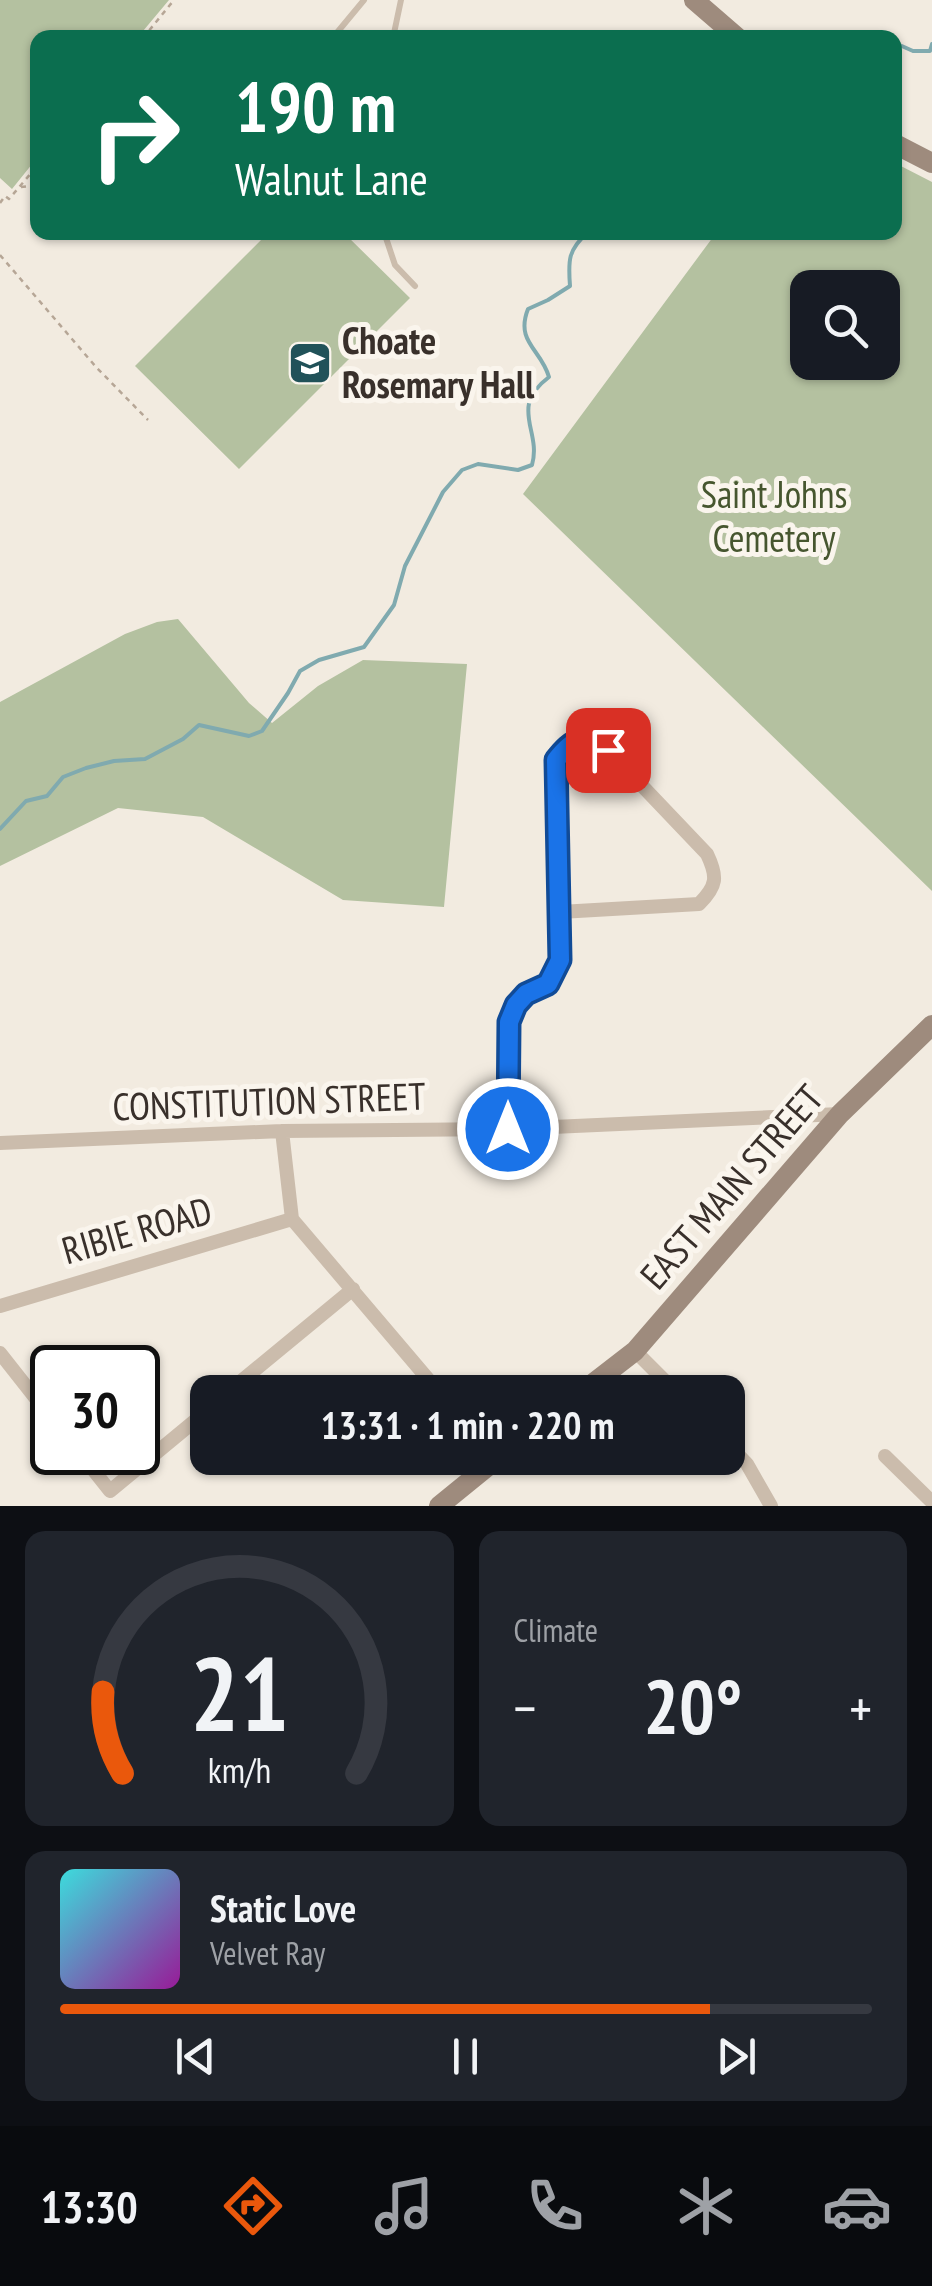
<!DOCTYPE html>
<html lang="en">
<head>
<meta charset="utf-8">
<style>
  :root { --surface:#171b24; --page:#20242c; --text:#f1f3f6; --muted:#9ea1a6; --line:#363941; --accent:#ea580c }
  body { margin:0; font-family:"PT Sans Narrow",sans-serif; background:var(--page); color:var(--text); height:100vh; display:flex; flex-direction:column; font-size:38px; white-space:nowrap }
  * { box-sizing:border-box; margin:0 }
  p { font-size:32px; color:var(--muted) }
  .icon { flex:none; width:55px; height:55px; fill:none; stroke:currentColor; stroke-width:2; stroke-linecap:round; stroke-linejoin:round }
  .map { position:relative; height:1506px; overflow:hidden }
  .sheet { display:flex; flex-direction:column; gap:25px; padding:25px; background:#0d0f14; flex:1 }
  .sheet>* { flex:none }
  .top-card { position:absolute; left:30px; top:30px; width:872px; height:210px; border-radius:20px; box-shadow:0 2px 8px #0004; background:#0b6e4f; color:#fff; overflow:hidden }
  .controls { position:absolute; left:790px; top:270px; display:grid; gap:20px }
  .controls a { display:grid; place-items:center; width:110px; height:110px; border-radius:20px; background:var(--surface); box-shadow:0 2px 8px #0004; font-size:50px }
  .speed { position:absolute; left:30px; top:1345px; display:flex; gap:20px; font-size:50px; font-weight:700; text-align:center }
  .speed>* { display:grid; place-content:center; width:130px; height:130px; border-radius:50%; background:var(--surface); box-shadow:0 2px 8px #0004; line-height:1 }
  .speed .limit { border:5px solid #111; border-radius:15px; background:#fff; color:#111 }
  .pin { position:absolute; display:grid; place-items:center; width:85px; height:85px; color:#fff; margin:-42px; border-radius:20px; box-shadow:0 5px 15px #0006 }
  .me { position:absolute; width:110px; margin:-55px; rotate:0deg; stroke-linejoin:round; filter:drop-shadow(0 0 8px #0008) }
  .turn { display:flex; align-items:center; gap:35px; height:210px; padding:0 40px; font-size:45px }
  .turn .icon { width:130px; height:130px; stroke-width:2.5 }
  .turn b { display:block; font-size:70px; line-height:85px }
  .big { font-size:75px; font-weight:600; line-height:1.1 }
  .sheet .tile { flex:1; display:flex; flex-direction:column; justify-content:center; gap:15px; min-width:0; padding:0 35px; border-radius:20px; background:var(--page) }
  .sheet .dial { align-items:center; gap:0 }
  .dial svg { height:260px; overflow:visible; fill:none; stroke:var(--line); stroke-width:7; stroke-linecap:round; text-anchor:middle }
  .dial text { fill:var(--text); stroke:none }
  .song { display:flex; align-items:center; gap:30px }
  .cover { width:120px; height:120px; border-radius:15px; background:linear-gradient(135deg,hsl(180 70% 55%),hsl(300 70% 35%)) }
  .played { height:10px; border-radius:5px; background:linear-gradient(90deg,var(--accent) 80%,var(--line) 80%) }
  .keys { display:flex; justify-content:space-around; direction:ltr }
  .heat { display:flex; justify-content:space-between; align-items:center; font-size:55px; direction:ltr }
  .sheet .tiles { flex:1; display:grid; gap:25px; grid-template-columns:1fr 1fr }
  .tile:last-child { grid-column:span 2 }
  .trip { position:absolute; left:190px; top:1375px; width:555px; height:100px; border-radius:20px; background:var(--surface); box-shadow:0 2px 8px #0004; font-weight:600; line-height:100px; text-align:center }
  .dock { display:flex; height:160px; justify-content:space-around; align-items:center; background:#090b0e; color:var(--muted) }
  .dock .icon { width:70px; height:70px }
  .dock .selected { color:var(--accent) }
  .dock b { font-size:45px; color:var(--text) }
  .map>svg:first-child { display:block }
  .green { fill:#b4c1a0; fill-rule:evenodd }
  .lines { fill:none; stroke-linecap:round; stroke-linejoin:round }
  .stream { stroke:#80aaaf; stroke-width:4 }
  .path { stroke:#b6a696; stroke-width:2.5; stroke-dasharray:5 5; stroke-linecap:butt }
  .service { stroke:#cbbcac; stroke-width:6 }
  .minor { stroke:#cbbcac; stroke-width:14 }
  .secondary { stroke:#9e8b7d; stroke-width:20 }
  .route-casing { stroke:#114b97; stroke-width:25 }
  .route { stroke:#1a73e8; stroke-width:18 }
  .labels { text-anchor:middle; stroke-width:10; stroke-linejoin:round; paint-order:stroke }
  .poi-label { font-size:38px; font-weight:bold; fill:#39302b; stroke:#faf5ed; text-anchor:start }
  .park-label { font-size:38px; fill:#46562f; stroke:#faf5ed }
  .street-label { font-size:38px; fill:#39302b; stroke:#faf5ed }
</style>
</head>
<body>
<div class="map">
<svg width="932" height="1506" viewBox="0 0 932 1506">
  <rect width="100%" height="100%" fill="#f2ebe0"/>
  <!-- green -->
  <path class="green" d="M 0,0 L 169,0 L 138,37 L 38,38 L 37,158 L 12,189 L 0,178 Z
    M 895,163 L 932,182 L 932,891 L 523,494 L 716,233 L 895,232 ZM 808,288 L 882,288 L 882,362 L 808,362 Z
    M 269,232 L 344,233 L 410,298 L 239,469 L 135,366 Z
    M 178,619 L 249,703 L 272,723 L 318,686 L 363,660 L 467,664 L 444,907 L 343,900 L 203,817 L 118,808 L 0,866 L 0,702 L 125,634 L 157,622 Z"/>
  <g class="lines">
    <!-- stream -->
    <path class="stream" d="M 868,38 L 877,35 L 883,38
      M 895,43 L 913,51 L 930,51 L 932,44
      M 0,829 L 26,801 L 47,796 L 63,777 L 86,768 L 114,761 L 145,759 L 183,739 L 199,725 L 249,736 L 262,731 L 288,693 L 300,671 L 319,660 L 364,647 L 394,605 L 405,566 L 443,492 L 462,470 L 478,464 L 518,470 L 532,465 C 542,430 508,408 549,377 C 541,349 515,342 528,309 L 548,300 L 570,286 C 568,260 568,250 588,232"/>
    <!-- path -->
    <path class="path" d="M 143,38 L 174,0
      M 21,187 L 38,185
      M 0,203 L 5,196 L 9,199 L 38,165
      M 0,255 L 96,367 L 148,420"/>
    <!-- service -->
    <path class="service" d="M 335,35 L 364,0
      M 393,38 L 401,0
      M 384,232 L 395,265 L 415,286"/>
    <!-- minor -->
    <path class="minor" d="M 581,740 L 593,741 L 608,750 L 707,854 C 718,877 717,886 699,904 L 560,912 L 556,761 L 567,746 Z
      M 508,1129 C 507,1103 504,1031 514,1010 C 520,997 531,993 543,986 C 567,971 560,936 560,912
      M 282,1131 L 292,1219 L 439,1392
      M 0,1143 L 282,1131 L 508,1129 L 840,1114
      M 0,1306 L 292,1219
      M 635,1351 L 676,1392
      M 0,1353 L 52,1419
      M 228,1392 L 353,1289
      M 728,1444 L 747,1464 L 771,1506
      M 79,1452 L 110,1491 L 208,1410
      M 885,1456 L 932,1502"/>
    <!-- secondary -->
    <path class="secondary" d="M 694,0 L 738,38
      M 895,144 L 932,163
      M 582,1392 L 635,1351 L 840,1114 L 932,1025
      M 439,1506 L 498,1458"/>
  </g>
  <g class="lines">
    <!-- route casing -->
    <g class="route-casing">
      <path id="route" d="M 508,1129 L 509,1022 L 516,1005 L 526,994 L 548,984 L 560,960 L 556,760 C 573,738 583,734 608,750"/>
    </g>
    <!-- route -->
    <use href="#route" class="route"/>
  </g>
  <!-- icons -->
  <defs>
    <g id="university-square" transform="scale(2.25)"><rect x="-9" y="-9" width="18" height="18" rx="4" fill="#215259" stroke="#faf5ed"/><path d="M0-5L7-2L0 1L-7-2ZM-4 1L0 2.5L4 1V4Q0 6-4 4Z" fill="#fff"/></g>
  </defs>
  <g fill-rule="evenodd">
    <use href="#university-square" x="310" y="363"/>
  </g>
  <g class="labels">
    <!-- poi labels -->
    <g class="poi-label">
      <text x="342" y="354">Choate<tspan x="342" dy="44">Rosemary Hall</tspan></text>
    </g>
    <!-- park labels -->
    <g class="park-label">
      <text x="774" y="508">Saint Johns<tspan x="774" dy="44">Cemetery</tspan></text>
    </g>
    <!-- street labels -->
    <g class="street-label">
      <text transform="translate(269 1102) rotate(-2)" y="13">CONSTITUTION STREET</text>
      <text transform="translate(732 1187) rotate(-49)" y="13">EAST MAIN STREET</text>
      <text transform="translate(137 1231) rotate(-16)" y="13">RIBIE ROAD</text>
    </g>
  </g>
</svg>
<div class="controls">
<a><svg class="icon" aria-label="search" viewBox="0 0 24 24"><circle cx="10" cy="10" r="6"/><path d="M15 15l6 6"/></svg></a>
</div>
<div class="speed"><div class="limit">30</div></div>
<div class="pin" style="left:608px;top:750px;background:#d93025"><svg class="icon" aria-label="arrive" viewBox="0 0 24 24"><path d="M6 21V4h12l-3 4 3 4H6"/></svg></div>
<svg class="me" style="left:508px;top:1129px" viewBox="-20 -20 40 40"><circle r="17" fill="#1a73e8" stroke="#fff" stroke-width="3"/><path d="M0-11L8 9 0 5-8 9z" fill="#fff"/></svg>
<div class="trip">13:31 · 1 min · 220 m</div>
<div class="top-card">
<div class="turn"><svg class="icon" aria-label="right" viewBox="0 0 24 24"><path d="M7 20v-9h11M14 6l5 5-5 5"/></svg><div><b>190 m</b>Walnut Lane</div></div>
</div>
</div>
<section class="sheet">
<div class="tiles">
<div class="tile dial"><svg viewBox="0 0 100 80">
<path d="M14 69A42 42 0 1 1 86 69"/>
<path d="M14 69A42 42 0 0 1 8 44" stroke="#ea580c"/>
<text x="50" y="56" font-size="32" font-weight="700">21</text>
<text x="50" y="72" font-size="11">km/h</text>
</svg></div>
<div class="tile"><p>Climate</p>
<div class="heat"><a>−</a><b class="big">20°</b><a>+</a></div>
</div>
<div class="tile">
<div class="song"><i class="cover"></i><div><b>Static Love</b><p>Velvet Ray</p></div></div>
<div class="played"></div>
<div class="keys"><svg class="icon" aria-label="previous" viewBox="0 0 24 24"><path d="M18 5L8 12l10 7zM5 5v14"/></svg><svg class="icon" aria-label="pause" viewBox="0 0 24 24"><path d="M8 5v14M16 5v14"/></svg><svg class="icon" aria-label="next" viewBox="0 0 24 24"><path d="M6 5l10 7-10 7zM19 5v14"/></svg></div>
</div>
</div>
</section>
<nav class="dock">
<b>13:30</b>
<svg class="icon selected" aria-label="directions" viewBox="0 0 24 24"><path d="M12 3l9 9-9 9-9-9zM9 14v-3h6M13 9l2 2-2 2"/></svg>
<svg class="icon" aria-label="music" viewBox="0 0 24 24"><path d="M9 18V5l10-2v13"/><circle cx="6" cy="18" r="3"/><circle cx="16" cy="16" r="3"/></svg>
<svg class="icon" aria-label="phone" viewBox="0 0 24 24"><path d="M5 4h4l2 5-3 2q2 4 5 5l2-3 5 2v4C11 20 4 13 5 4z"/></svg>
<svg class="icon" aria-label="climate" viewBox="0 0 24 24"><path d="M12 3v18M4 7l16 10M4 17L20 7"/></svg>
<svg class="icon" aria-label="car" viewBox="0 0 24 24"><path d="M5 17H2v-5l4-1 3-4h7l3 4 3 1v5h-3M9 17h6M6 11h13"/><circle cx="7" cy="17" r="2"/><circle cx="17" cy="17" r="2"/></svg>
</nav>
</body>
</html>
